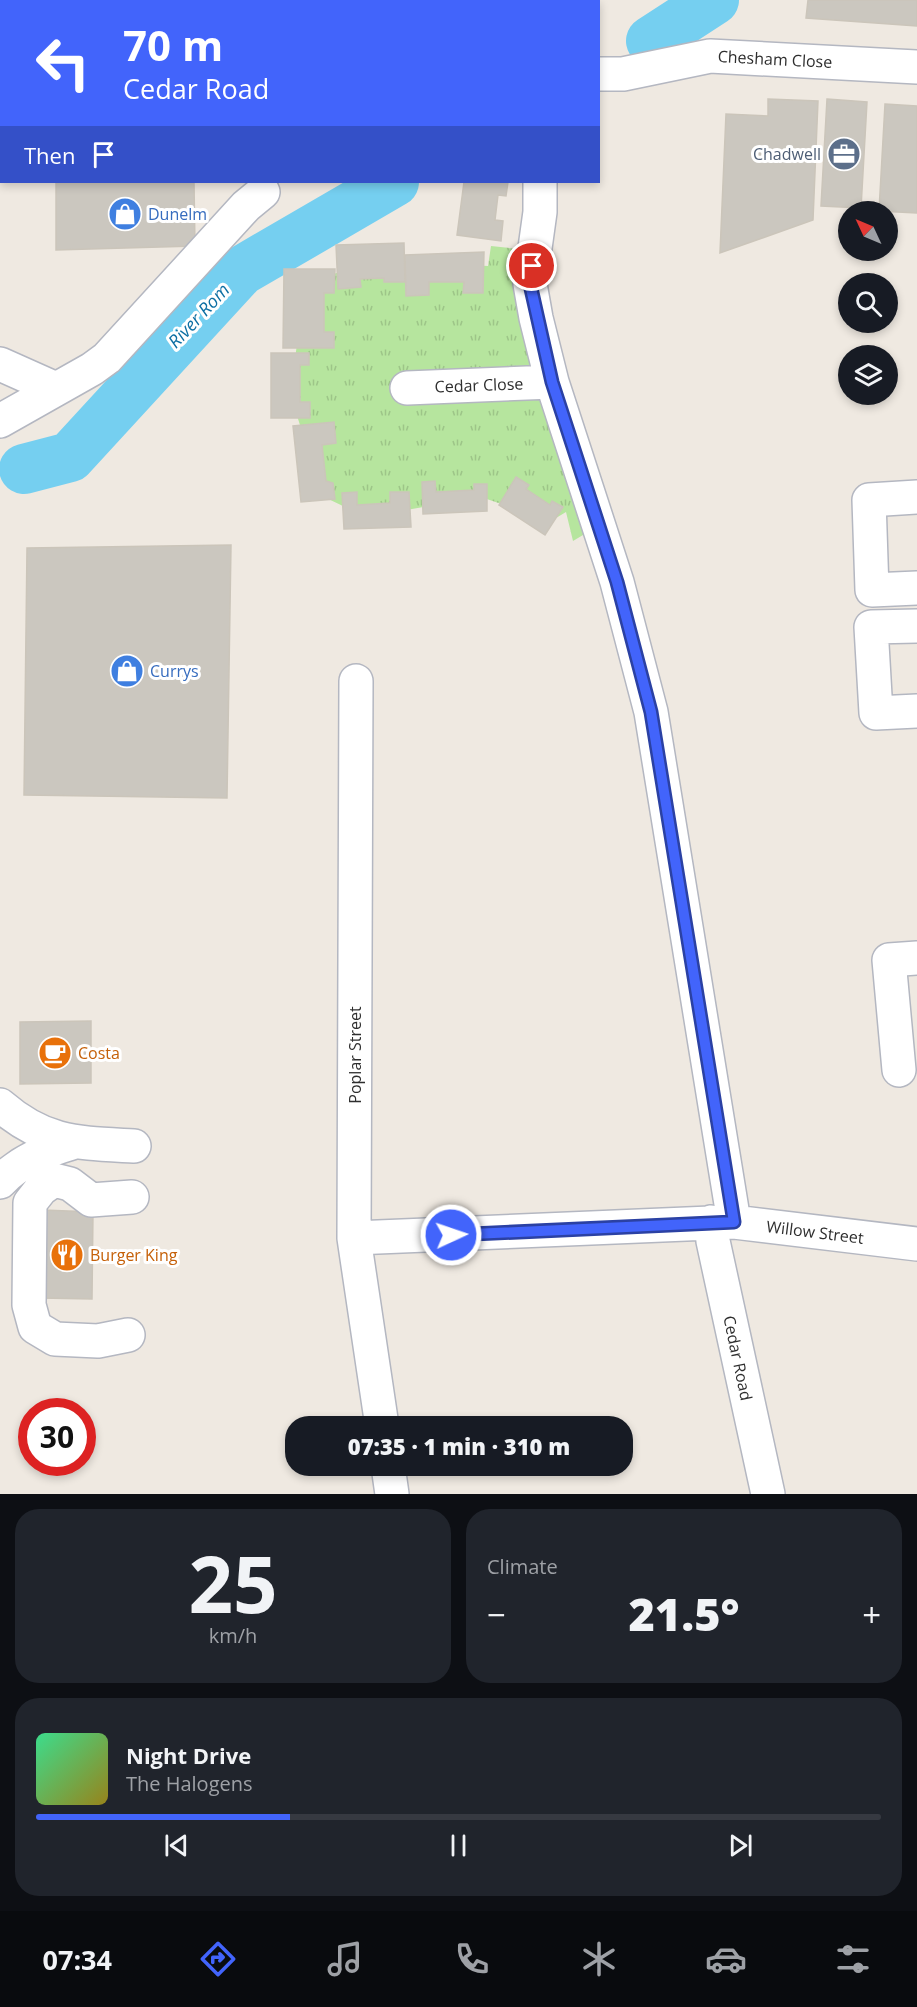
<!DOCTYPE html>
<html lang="en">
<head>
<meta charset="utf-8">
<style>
  :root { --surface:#171b24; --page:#20242c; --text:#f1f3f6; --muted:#9ea1a6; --line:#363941; --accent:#4264fb }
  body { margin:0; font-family:"Open Sans",sans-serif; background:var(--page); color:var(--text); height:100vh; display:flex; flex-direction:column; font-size:22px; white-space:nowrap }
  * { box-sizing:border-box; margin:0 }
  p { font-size:20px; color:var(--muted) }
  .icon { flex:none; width:33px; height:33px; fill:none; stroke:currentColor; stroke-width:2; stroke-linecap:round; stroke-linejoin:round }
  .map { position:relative; height:1494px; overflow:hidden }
  .panel { display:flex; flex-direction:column; gap:15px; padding:15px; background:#0d0f14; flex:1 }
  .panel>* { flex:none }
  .banner { position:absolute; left:0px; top:0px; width:600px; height:183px; box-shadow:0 3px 9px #0003; background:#4264fb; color:#fff; overflow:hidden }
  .needle { width:39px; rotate:314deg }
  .controls { position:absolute; left:838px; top:201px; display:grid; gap:12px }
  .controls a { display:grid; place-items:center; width:60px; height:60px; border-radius:50%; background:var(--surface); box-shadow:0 3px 9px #0003; font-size:30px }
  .speed { position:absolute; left:18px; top:1398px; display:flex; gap:12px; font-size:30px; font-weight:700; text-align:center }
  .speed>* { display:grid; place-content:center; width:78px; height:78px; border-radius:50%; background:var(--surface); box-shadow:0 3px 9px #0003; line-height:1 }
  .speed .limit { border:9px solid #d22; background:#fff; color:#111 }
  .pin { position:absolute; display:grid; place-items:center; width:51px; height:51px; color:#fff; margin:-26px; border:3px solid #fff; border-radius:50%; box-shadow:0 2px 6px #0007 }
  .me { position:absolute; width:66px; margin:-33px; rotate:87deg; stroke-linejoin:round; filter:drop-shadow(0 0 4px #0008) }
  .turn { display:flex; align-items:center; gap:21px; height:126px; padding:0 24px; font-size:27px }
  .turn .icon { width:78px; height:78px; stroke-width:2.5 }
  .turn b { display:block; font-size:42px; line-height:51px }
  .then { display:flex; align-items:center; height:57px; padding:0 24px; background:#0003; gap:12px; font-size:22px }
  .big { font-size:45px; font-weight:800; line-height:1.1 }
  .panel .card { flex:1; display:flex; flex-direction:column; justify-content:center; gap:9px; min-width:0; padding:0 21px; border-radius:24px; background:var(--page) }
  .panel .dial { align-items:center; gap:0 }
  .dial b { font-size:78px; line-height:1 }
  .song { display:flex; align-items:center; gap:18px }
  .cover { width:72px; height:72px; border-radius:9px; background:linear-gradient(135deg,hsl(150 70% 55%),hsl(50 70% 35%)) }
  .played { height:6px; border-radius:3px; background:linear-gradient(90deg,var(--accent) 30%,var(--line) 30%) }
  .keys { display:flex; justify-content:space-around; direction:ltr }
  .heat { display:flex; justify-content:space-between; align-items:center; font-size:33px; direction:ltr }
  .panel .tiles { flex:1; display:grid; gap:15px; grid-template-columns:1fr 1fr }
  .card:last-child { grid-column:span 2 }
  .trip { position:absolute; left:285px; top:1416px; width:348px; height:60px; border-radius:24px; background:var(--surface); box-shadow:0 3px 9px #0003; font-weight:800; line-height:60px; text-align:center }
  .dock { display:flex; height:96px; justify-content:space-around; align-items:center; background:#090b0e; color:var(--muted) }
  .dock .icon { width:42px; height:42px }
  .dock .current { color:var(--accent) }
  .dock b { font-size:27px; color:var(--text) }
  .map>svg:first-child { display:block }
  .grass { fill:url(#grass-tufts) }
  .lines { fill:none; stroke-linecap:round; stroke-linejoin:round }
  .river { stroke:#75cff0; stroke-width:50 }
  .building { fill:#cbc7bf; stroke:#cbc5ba; stroke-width:1.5 }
  .minor-casing { stroke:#b4b7c1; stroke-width:36 }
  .minor { stroke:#fff; stroke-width:33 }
  .route-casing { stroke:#2b41a3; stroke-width:15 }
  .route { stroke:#4264fb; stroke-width:10 }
  .labels { text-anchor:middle; stroke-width:6; stroke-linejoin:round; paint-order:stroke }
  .street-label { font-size:16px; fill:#2e2e2e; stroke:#fff }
  .service-label { font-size:16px; fill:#4e5e75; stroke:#fff; text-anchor:end }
  .shop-label { font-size:16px; fill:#366cbe; stroke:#fff; text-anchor:start }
  .food-label { font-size:16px; fill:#c56008; stroke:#fff; text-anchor:start }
  .water-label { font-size:18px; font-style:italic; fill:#0d6fa3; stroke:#fff }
</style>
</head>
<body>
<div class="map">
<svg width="917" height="1494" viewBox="0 0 917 1494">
  <defs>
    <pattern id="grass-tufts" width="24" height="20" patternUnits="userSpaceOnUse" patternTransform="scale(1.5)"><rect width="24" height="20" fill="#b6e59e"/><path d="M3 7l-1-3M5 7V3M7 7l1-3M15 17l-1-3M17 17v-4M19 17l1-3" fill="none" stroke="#9dc588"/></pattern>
  </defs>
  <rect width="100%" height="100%" fill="#efe9e1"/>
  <!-- grass -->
  <path class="grass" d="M 491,246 L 518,249 L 593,529 L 573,541 L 566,512 L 551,521 L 481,497 L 366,517 L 322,496 L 290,393 L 306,282 L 381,260 L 488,266 Z"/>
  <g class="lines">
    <!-- river -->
    <path class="river" d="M 651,41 L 714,0
      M 24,469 L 70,457 L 241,271 L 394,182"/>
  </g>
  <!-- building -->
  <path class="building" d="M 56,0 L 226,0 L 226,2 L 56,2 Z
    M 808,0 L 917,0 L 917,26 L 806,18 Z
    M 768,99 L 818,101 L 813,220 L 720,253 L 726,114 L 768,116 Z
    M 827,99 L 867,102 L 861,208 L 821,206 Z
    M 885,104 L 917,106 L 917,213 L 879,211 Z
    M 56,182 L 219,182 L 194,182 L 195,246 L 56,250 Z
    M 464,182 L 508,182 L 506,196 L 498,195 L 495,220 L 503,221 L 501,241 L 457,235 Z
    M 404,243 L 405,282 L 384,282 L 384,278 L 360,279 L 361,287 L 338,289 L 336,245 Z
    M 484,252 L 483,293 L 463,293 L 464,282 L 429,282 L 429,295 L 406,296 L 405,255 Z
    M 284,269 L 335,269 L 334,293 L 324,293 L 324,332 L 334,332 L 334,348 L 283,348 Z
    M 271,353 L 309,353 L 309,365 L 300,365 L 300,402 L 310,402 L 310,418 L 271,418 Z
    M 334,422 L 336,443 L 322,445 L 326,481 L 333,483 L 335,499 L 301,502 L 293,426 Z
    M 516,477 L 529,485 L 526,489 L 550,505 L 552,501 L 563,507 L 545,535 L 499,505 Z
    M 435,481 L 436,492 L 474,490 L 474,484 L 487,484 L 487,511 L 423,514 L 422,482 Z
    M 357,492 L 357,505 L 390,503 L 390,492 L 409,492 L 411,527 L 344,529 L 342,493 Z
    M 231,545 L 227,798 L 24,795 L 27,548 Z
    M 91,1021 L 91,1083 L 20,1084 L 20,1022 Z
    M 43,1210 L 93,1212 L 92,1299 L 40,1298 Z"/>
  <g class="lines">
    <!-- minor casing -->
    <g class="minor-casing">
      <path id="minor" d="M 547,2 L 547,0
        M 598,74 L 623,74 L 710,56 L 917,67
        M 540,182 L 540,212 L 530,284 L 536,318 L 552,382 L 617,582 L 651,712 L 734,1222
        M 0,364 L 56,389
        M 407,388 L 552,382
        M 0,421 L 92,369 L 107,358 L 246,206 L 263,192
        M 917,497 L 869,500 L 872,590 L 917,588
        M 917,626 L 871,627 L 876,713 L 917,711
        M 356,681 L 354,1238 L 382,1426
        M 899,1070 L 889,960 L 917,958
        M 0,1105 C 45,1144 78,1143 134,1146
        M 0,1182 C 20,1161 45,1151 72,1143
        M 711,1222 L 713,1241 L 768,1494
        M 354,1238 L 734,1222 L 917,1244
        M 128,1335 L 98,1341 L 55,1339 L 35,1327 L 29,1305 L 30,1203 L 41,1189 L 54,1180 L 70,1184 L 91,1200 L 132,1197
        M 388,1466 L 392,1494"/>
    </g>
    <!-- minor -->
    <use href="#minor" class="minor"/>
  </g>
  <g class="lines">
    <!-- route casing -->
    <g class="route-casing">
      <path id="route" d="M 451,1235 L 734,1222 L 651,712 L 617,582 L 552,382 L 530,284 L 532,266"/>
    </g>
    <!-- route -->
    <use href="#route" class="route"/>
  </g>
  <!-- icons -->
  <defs>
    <g id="office-disc" transform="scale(1.725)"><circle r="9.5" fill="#5c6f8a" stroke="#fff"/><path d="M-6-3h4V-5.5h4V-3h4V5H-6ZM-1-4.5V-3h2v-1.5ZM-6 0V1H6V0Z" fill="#fff"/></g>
    <g id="shop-disc" transform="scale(1.725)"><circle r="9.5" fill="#3f7fe0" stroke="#fff"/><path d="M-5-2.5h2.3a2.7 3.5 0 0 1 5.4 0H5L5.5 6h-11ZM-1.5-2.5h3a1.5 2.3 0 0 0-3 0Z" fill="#fff"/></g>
    <g id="cafe-disc" transform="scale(1.725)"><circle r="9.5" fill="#e8710a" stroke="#fff"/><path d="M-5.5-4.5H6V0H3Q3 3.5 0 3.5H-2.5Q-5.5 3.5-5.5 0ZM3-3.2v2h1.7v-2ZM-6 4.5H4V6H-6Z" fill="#fff"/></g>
    <g id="restaurant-disc" transform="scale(1.725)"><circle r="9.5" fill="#e8710a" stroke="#fff"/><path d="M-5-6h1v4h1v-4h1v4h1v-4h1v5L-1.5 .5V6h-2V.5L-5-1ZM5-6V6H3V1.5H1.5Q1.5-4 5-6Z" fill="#fff"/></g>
  </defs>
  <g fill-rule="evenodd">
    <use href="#office-disc" x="844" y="154"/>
    <use href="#shop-disc" x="125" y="214"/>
    <use href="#shop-disc" x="127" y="671"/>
    <use href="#cafe-disc" x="55" y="1053"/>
    <use href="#restaurant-disc" x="67" y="1255"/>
  </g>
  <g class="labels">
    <!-- street labels -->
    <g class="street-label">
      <text transform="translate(775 59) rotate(3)" y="6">Chesham Close</text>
      <text transform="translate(479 385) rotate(-2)" y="6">Cedar Close</text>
      <text transform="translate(355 1055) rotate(-90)" y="6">Poplar Street</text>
      <text transform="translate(815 1232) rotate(7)" y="6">Willow Street</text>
      <text transform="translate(738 1358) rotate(78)" y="6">Cedar Road</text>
    </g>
    <!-- service labels -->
    <g class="service-label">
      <text x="821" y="160">Chadwell</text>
    </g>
    <!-- shop labels -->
    <g class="shop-label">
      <text x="148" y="220">Dunelm</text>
      <text x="150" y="677">Currys</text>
    </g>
    <!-- food labels -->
    <g class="food-label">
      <text x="78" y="1059">Costa</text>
      <text x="90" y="1261">Burger King</text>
    </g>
    <!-- water labels -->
    <g class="water-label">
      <text transform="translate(199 316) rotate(-47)" y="6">River Rom</text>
    </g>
  </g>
</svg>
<div class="controls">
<a><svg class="needle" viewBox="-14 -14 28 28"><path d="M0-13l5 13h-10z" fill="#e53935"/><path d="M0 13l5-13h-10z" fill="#9ea1a6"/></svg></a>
<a><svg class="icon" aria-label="search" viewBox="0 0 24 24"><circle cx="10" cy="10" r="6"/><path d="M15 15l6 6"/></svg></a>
<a><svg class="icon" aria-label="layers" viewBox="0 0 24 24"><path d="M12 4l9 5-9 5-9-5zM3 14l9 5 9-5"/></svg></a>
</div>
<div class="speed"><div class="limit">30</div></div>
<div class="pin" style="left:532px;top:266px;background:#d93025"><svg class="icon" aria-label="arrive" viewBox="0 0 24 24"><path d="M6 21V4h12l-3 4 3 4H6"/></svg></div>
<svg class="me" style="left:451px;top:1235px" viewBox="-20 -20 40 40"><circle r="17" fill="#4264fb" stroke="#fff" stroke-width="3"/><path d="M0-11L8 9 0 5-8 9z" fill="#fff"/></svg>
<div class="trip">07:35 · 1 min · 310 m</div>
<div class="banner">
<div class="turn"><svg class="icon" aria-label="left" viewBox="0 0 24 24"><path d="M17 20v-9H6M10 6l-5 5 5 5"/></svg><div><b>70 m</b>Cedar Road</div></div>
<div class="then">Then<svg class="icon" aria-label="arrive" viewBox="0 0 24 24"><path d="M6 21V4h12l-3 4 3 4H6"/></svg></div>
</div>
</div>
<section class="panel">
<div class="tiles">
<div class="card dial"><b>25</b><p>km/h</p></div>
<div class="card"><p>Climate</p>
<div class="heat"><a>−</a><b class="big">21.5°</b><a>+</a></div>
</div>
<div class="card">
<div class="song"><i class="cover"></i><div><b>Night Drive</b><p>The Halogens</p></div></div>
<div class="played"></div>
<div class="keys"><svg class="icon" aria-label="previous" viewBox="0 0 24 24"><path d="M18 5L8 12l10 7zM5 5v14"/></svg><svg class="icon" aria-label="pause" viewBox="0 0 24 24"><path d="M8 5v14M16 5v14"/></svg><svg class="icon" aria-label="next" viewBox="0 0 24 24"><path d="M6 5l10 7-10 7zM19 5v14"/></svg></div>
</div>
</div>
</section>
<nav class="dock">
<b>07:34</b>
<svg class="icon current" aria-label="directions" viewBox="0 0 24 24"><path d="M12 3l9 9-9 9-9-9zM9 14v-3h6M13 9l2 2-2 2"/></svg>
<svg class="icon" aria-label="music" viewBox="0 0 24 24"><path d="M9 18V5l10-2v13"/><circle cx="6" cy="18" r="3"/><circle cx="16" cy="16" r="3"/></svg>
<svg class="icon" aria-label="phone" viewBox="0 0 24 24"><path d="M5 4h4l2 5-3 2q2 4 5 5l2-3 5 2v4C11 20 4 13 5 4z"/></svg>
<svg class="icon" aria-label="climate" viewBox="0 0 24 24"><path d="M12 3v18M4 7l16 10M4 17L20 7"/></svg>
<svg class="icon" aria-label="car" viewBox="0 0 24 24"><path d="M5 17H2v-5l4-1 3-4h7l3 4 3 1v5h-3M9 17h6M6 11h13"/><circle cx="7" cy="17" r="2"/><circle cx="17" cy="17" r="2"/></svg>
<svg class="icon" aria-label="filters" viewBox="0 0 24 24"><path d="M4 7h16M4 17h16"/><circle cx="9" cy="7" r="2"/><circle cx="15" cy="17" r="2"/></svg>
</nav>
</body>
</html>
